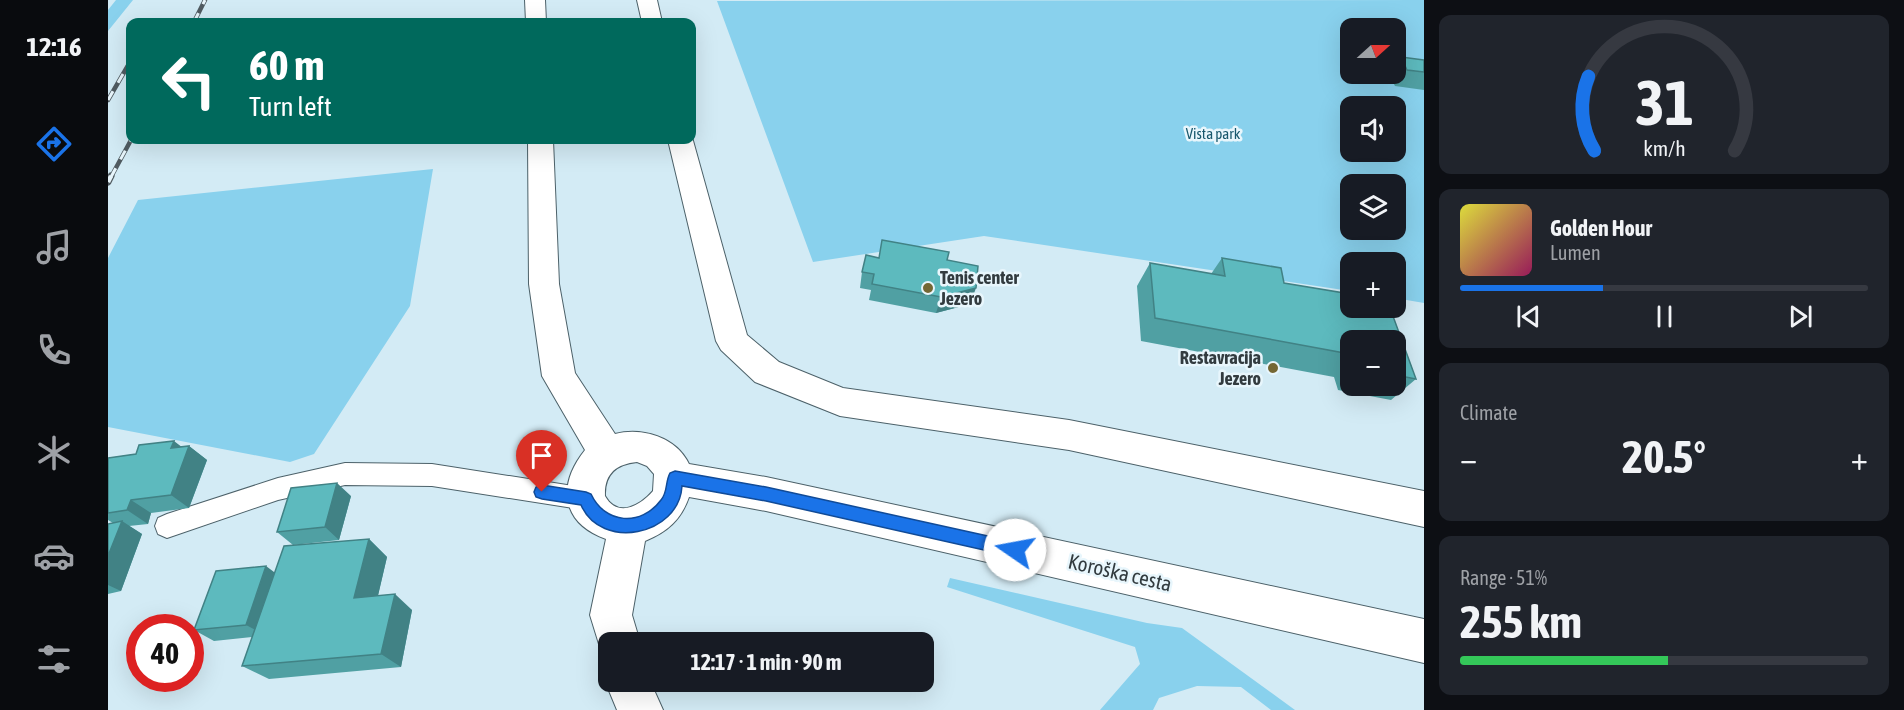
<!DOCTYPE html>
<html lang="en">
<head>
<meta charset="utf-8">
<style>
  :root { --surface:#171b24; --page:#20242c; --text:#f1f3f6; --muted:#9ea1a6; --line:#363941; --accent:#1a73e8 }
  body { margin:0; font-family:"Asap Condensed",sans-serif; background:var(--page); color:var(--text); height:100vh; display:flex; flex-direction:column; font-size:22px; white-space:nowrap }
  * { box-sizing:border-box; margin:0 }
  p { font-size:20px; color:var(--muted) }
  .icon { flex:none; width:33px; height:33px; fill:none; stroke:currentColor; stroke-width:2; stroke-linecap:round; stroke-linejoin:round }
  .map { position:relative; flex:1; overflow:hidden }
  .drawer { display:flex; flex-direction:column; gap:15px; padding:15px; background:#0d0f14; width:480px }
  .drawer>* { flex:none }
  .banner { position:absolute; left:18px; top:18px; width:570px; height:126px; border-radius:12px; box-shadow:0 6px 24px #0002; background:#00695c; color:#fff; overflow:hidden }
  .needle { width:39px; rotate:69deg }
  .fabs { position:absolute; left:1232px; top:18px; display:grid; gap:12px }
  .fabs a { display:grid; place-items:center; width:66px; height:66px; border-radius:12px; background:var(--surface); box-shadow:0 6px 24px #0002; font-size:30px }
  .speed { position:absolute; left:18px; top:614px; display:flex; gap:12px; font-size:30px; font-weight:700; text-align:center }
  .speed>* { display:grid; place-content:center; width:78px; height:78px; border-radius:50%; background:var(--surface); box-shadow:0 6px 24px #0002; line-height:1 }
  .speed .limit { border:9px solid #d22; background:#fff; color:#111 }
  .pin { position:absolute; display:grid; place-items:center; width:51px; height:51px; color:#fff; margin:-62px -26px; border-radius:50% 50% 50% 0; rotate:-45deg; box-shadow:0 0 6px #0007 }
  .pin .icon { rotate:45deg }
  .me { position:absolute; width:66px; margin:-33px; rotate:282deg; stroke-linejoin:round; filter:drop-shadow(0 0 4px #0008) }
  .turn { display:flex; align-items:center; gap:21px; height:126px; padding:0 24px; font-size:27px }
  .turn .icon { width:78px; height:78px; stroke-width:2.5 }
  .turn b { display:block; font-size:42px; line-height:51px }
  .big { font-size:45px; font-weight:700; line-height:1.1 }
  .drawer .widget { flex:1; display:flex; flex-direction:column; justify-content:center; gap:9px; min-width:0; padding:0 21px; border-radius:12px; background:var(--page) }
  .drawer .dial { align-items:center; gap:0 }
  .dial svg { height:156px; overflow:visible; fill:none; stroke:var(--line); stroke-width:7; stroke-linecap:round; text-anchor:middle }
  .dial text { fill:var(--text); stroke:none }
  .song { display:flex; align-items:center; gap:18px }
  .cover { width:72px; height:72px; border-radius:9px; background:linear-gradient(135deg,hsl(60 70% 55%),hsl(330 70% 35%)) }
  .played { height:6px; border-radius:3px; background:linear-gradient(90deg,var(--accent) 35%,var(--line) 35%) }
  .keys { display:flex; justify-content:space-around; direction:ltr }
  .heat { display:flex; justify-content:space-between; align-items:center; font-size:33px; direction:ltr }
  .charge { height:9px; border-radius:4px; background:linear-gradient(90deg,#34c759 51%,var(--line) 0) }
  .trip { position:absolute; left:490px; top:632px; width:336px; height:60px; border-radius:12px; background:var(--surface); box-shadow:0 6px 24px #0002; font-weight:700; line-height:60px; text-align:center }
  main { display:flex; flex:1; min-height:0 }
  .tab-bar { display:flex; flex-direction:column; width:108px; justify-content:space-around; align-items:center; background:#090b0e; color:var(--muted) }
  .tab-bar .icon { width:42px; height:42px }
  .tab-bar .on { color:var(--accent) }
  .tab-bar b { font-size:27px; color:var(--text) }
  .map>svg:first-child { display:block }
  .green { fill:#89d1ed; fill-rule:evenodd }
  .lines { fill:none; stroke-linecap:round; stroke-linejoin:round }
  .lane-casing { stroke:#4c6169; stroke-width:2 }
  .street-casing { stroke:#4c6169; stroke-width:2 }
  .secondary-casing { stroke:#4c6169; stroke-width:2 }
  .lane { fill:#fff; fill-rule:evenodd }
  .street { fill:#fff; fill-rule:evenodd }
  .secondary { fill:#fff; fill-rule:evenodd }
  .rail-far1-casing { stroke:#505b61; stroke-width:4.5 }
  .rail-casing { stroke:#505b61; stroke-width:7 }
  .rail-far1 { stroke:#e8f6fc; stroke-width:3; stroke-dasharray:10; stroke-linecap:butt }
  .rail { stroke:#e8f6fc; stroke-width:4.5; stroke-dasharray:13; stroke-linecap:butt }
  .wall { fill:#50a0a3; fill-rule:evenodd }
  .shaded-wall { fill:#418285 }
  .building { fill:#5dbabe; stroke:#418285; stroke-width:1.5 }
  .route { fill:#1a73e8; stroke:#114b97; stroke-width:1.5 }
  .poi-dot { fill:#746734; stroke:#e8f6fc; stroke-width:2 }
  .labels { text-anchor:middle; stroke-width:5; stroke-linejoin:round; paint-order:stroke }
  .far-park-label { font-size:15px; fill:#17576c; stroke:#e8f6fc }
  .poi-label { font-size:18px; font-weight:bold; fill:#323b3f; stroke:#e8f6fc; text-anchor:start }
  .near-street-label { font-size:21px; fill:#323b3f; stroke:#e8f6fc }
</style>
</head>
<body>
<main>
<nav class="tab-bar">
<b>12:16</b>
<svg class="icon on" aria-label="directions" viewBox="0 0 24 24"><path d="M12 3l9 9-9 9-9-9zM9 14v-3h6M13 9l2 2-2 2"/></svg>
<svg class="icon" aria-label="music" viewBox="0 0 24 24"><path d="M9 18V5l10-2v13"/><circle cx="6" cy="18" r="3"/><circle cx="16" cy="16" r="3"/></svg>
<svg class="icon" aria-label="phone" viewBox="0 0 24 24"><path d="M5 4h4l2 5-3 2q2 4 5 5l2-3 5 2v4C11 20 4 13 5 4z"/></svg>
<svg class="icon" aria-label="climate" viewBox="0 0 24 24"><path d="M12 3v18M4 7l16 10M4 17L20 7"/></svg>
<svg class="icon" aria-label="car" viewBox="0 0 24 24"><path d="M5 17H2v-5l4-1 3-4h7l3 4 3 1v5h-3M9 17h6M6 11h13"/><circle cx="7" cy="17" r="2"/><circle cx="17" cy="17" r="2"/></svg>
<svg class="icon" aria-label="filters" viewBox="0 0 24 24"><path d="M4 7h16M4 17h16"/><circle cx="9" cy="7" r="2"/><circle cx="15" cy="17" r="2"/></svg>
</nav>
<div class="map">
<svg width="1316" height="710" viewBox="0 0 1316 710">
  <rect width="100%" height="100%" fill="#d3ebf5"/>
  <!-- green -->
  <path class="green" d="M 8,0 L 25,0 L 0,31 L 0,10 Z
    M 1316,0 L 1316,303 L 1287,298 L 1287,262 L 1242,262 L 1242,291 L 876,236 L 705,262 L 609,1 ZM 1242,28 L 1287,28 L 1287,74 L 1242,74 ZM 1242,106 L 1287,106 L 1287,152 L 1242,152 ZM 1242,184 L 1287,184 L 1287,230 L 1242,230 Z
    M 325,169 L 302,306 L 206,454 L 182,462 L 0,427 L 0,258 L 30,200 Z
    M 842,578 L 1039,623 L 1074,628 L 1187,710 L 1163,710 L 1133,687 L 1089,686 L 1051,698 L 1045,710 L 992,710 L 1032,664 L 1027,647 L 839,587 Z"/>
  <g class="lines">
    <!-- lane casing -->
    <g class="lane-casing">
      <path id="lane" d="M 237,463 L 324,464 L 478,488 L 487,491 L 490,499 L 487,507 L 478,510 L 324,486 L 237,485 L 170,500 L 59,538 L 50,534 L 47,526 L 50,518 L 59,514 L 170,478 Z"/>
    </g>
    <!-- street casing -->
    <g class="street-casing">
      <path id="street" d="M 529,0 L 549,0 L 554,22 L 534,22 Z
        M 584,137 L 639,335 L 671,362 L 735,388 L 961,420 L 1316,491 L 1316,527 L 961,450 L 732,416 L 647,382 L 613,350 L 608,341 L 560,140 L 584,140 Z"/>
    </g>
    <!-- secondary casing -->
    <g class="secondary-casing">
      <path id="secondary" d="M 417,0 L 437,0 L 438,22 L 418,22 Z
        M 420,140 L 445,140 L 451,284 L 467,373 L 507,434 C 534,427 568,437 581,464 L 658,477 L 1316,619 L 1316,663 L 658,511 L 581,497 C 573,520 559,532 537,541 L 524,615 L 532,642 L 501,642 L 501,660 L 495,657 L 482,615 L 498,539 C 453,523 449,485 477,450 L 434,376 L 421,284 ZM 529,462 L 539,466 L 546,474 L 545,491 C 533,505 510,519 497,496 C 496,474 508,464 529,462 Z
        M 501,671 L 501,681 L 542,681 L 555,710 L 509,710 L 497,681 Z"/>
    </g>
    <!-- lane -->
    <use href="#lane" class="lane"/>
    <!-- street -->
    <use href="#street" class="street"/>
    <!-- secondary -->
    <use href="#secondary" class="secondary"/>
    <!-- rail-far1 casing -->
    <g class="rail-far1-casing">
      <path id="rail-far1" d="M 86,22 L 97,0
        M 0,100 L 22,62
        M 3,177 L 23,140"/>
    </g>
    <!-- rail casing -->
    <g class="rail-casing">
      <path id="rail" d="M 0,182 L 3,176"/>
    </g>
    <!-- rail-far1 -->
    <use href="#rail-far1" class="rail-far1"/>
    <!-- rail -->
    <use href="#rail" class="rail"/>
  </g>
  <!-- wall -->
  <path class="wall" d="M 1293,57 L 1316,60 L 1316,90 L 1287,86 L 1281,74 L 1287,74 L 1287,64 Z
    M 771,258 L 839,260 L 862,304 L 828,313 L 761,300 L 763,290 L 752,288 L 754,272 Z
    M 1114,258 L 1173,268 L 1176,283 L 1242,294 L 1242,308 L 1282,308 L 1308,379 L 1283,400 L 1230,390 L 1226,377 L 1033,341 L 1029,286 L 1042,263 L 1103,274 ZM 1242,340 L 1287,340 L 1287,386 L 1242,386 Z
    M 81,446 L 99,460 L 81,508 L 43,513 L 40,524 L 21,526 L 34,534 L 13,591 L 0,594 L 0,524 L 5,523 L 0,520 L 0,458 Z
    M 243,496 L 231,540 L 185,545 L 169,532 Z
    M 261,539 L 279,557 L 270,595 L 304,610 L 293,667 L 161,679 L 134,666 L 144,637 L 106,641 L 86,630 Z"/>
  <!-- shaded-wall -->
  <path class="shaded-wall" d="M 868,288 L 862,304 L 828,313 L 833,297 Z
    M 66,441 L 79,451 L 81,446 L 99,460 L 81,508 L 63,495 L 63,448 Z
    M 229,483 L 243,496 L 231,540 L 217,527 Z
    M 23,500 L 43,513 L 40,524 L 19,510 Z
    M 14,521 L 34,534 L 13,591 L 0,585 L 0,556 Z
    M 261,539 L 279,557 L 266,613 L 246,598 Z
    M 158,566 L 174,578 L 157,635 L 138,625 Z
    M 287,594 L 304,610 L 293,667 L 273,654 Z"/>
  <!-- building -->
  <path class="building" d="M 1293,57 L 1316,60 L 1316,72 L 1299,70 Z
    M 774,240 L 841,252 L 839,260 L 870,266 L 868,288 L 833,297 L 764,284 L 766,274 L 754,272 L 758,255 L 771,258 Z
    M 1114,258 L 1173,268 L 1176,283 L 1242,294 L 1242,308 L 1282,308 L 1308,379 L 1287,375 L 1287,340 L 1242,340 L 1242,354 L 1047,318 L 1042,263 L 1117,276 Z
    M 66,441 L 63,448 L 81,446 L 63,495 L 23,500 L 19,510 L 0,513 L 0,458 L 28,454 L 31,445 Z
    M 229,483 L 217,527 L 169,532 L 183,488 Z
    M 14,521 L 0,556 L 0,524 Z
    M 261,539 L 246,598 L 287,594 L 273,654 L 134,666 L 176,546 Z
    M 158,566 L 138,625 L 86,630 L 108,571 Z"/>
  <!-- route -->
  <path class="route" d="M 567,471 L 658,487 L 907,542 L 913,544 L 916,550 L 913,555 L 907,557 L 658,501 L 574,486 C 571,536 493,551 473,505 L 434,499 L 428,497 L 426,492 L 428,487 L 434,485 L 478,492 L 483,494 C 497,524 533,527 553,500 C 560,492 557,482 562,473 Z"/>
  <!-- markers -->
  <g class="poi-dot">
    <circle cx="820" cy="288" r="6"/>
    <circle cx="1165" cy="368" r="6"/>
  </g>
  <g class="labels">
    <!-- far-park labels -->
    <g class="far-park-label">
      <text x="1105" y="139">Vista park</text>
    </g>
    <!-- poi labels -->
    <g class="poi-label">
      <text x="832" y="284">Tenis center<tspan x="832" dy="21">Jezero</tspan></text>
      <text x="1153" y="364" text-anchor="end">Restavracija<tspan x="1153" dy="21">Jezero</tspan></text>
    </g>
    <!-- near-street labels -->
    <g class="near-street-label">
      <text transform="translate(1012 573) rotate(13)" y="7">Koroška cesta</text>
    </g>
  </g>
</svg>
<div class="fabs">
<a><svg class="needle" viewBox="-14 -14 28 28"><path d="M0-13l5 13h-10z" fill="#e53935"/><path d="M0 13l5-13h-10z" fill="#9ea1a6"/></svg></a>
<a><svg class="icon" aria-label="sound" viewBox="0 0 24 24"><path d="M4 9h4l5-4v14l-5-4H4zM17 9q2 3 0 6"/></svg></a>
<a><svg class="icon" aria-label="layers" viewBox="0 0 24 24"><path d="M12 4l9 5-9 5-9-5zM3 14l9 5 9-5"/></svg></a>
<a>+</a>
<a>−</a>
</div>
<div class="speed"><div class="limit">40</div></div>
<div class="pin" style="left:434px;top:492px;background:#d93025"><svg class="icon" aria-label="arrive" viewBox="0 0 24 24"><path d="M6 21V4h12l-3 4 3 4H6"/></svg></div>
<svg class="me" style="left:907px;top:550px" viewBox="-20 -20 40 40"><circle r="19" fill="#fff"/><path d="M0-13L10 11 0 6-10 11z" fill="#1a73e8"/></svg>
<div class="trip">12:17 · 1 min · 90 m</div>
<div class="banner">
<div class="turn"><svg class="icon" aria-label="left" viewBox="0 0 24 24"><path d="M17 20v-9H6M10 6l-5 5 5 5"/></svg><div><b>60 m</b>Turn left</div></div>
</div>
</div>
<section class="drawer">
<div class="widget dial"><svg viewBox="0 0 100 80">
<path d="M14 69A42 42 0 1 1 86 69"/>
<path d="M14 69A42 42 0 0 1 11 31" stroke="#1a73e8"/>
<text x="50" y="56" font-size="32" font-weight="700">31</text>
<text x="50" y="72" font-size="11">km/h</text>
</svg></div>
<div class="widget">
<div class="song"><i class="cover"></i><div><b>Golden Hour</b><p>Lumen</p></div></div>
<div class="played"></div>
<div class="keys"><svg class="icon" aria-label="previous" viewBox="0 0 24 24"><path d="M18 5L8 12l10 7zM5 5v14"/></svg><svg class="icon" aria-label="pause" viewBox="0 0 24 24"><path d="M8 5v14M16 5v14"/></svg><svg class="icon" aria-label="next" viewBox="0 0 24 24"><path d="M6 5l10 7-10 7zM19 5v14"/></svg></div>
</div>
<div class="widget"><p>Climate</p>
<div class="heat"><a>−</a><b class="big">20.5°</b><a>+</a></div>
</div>
<div class="widget"><p>Range · 51%</p><b class="big">255 km</b><div class="charge"></div></div>
</section>
</main>
</body>
</html>
